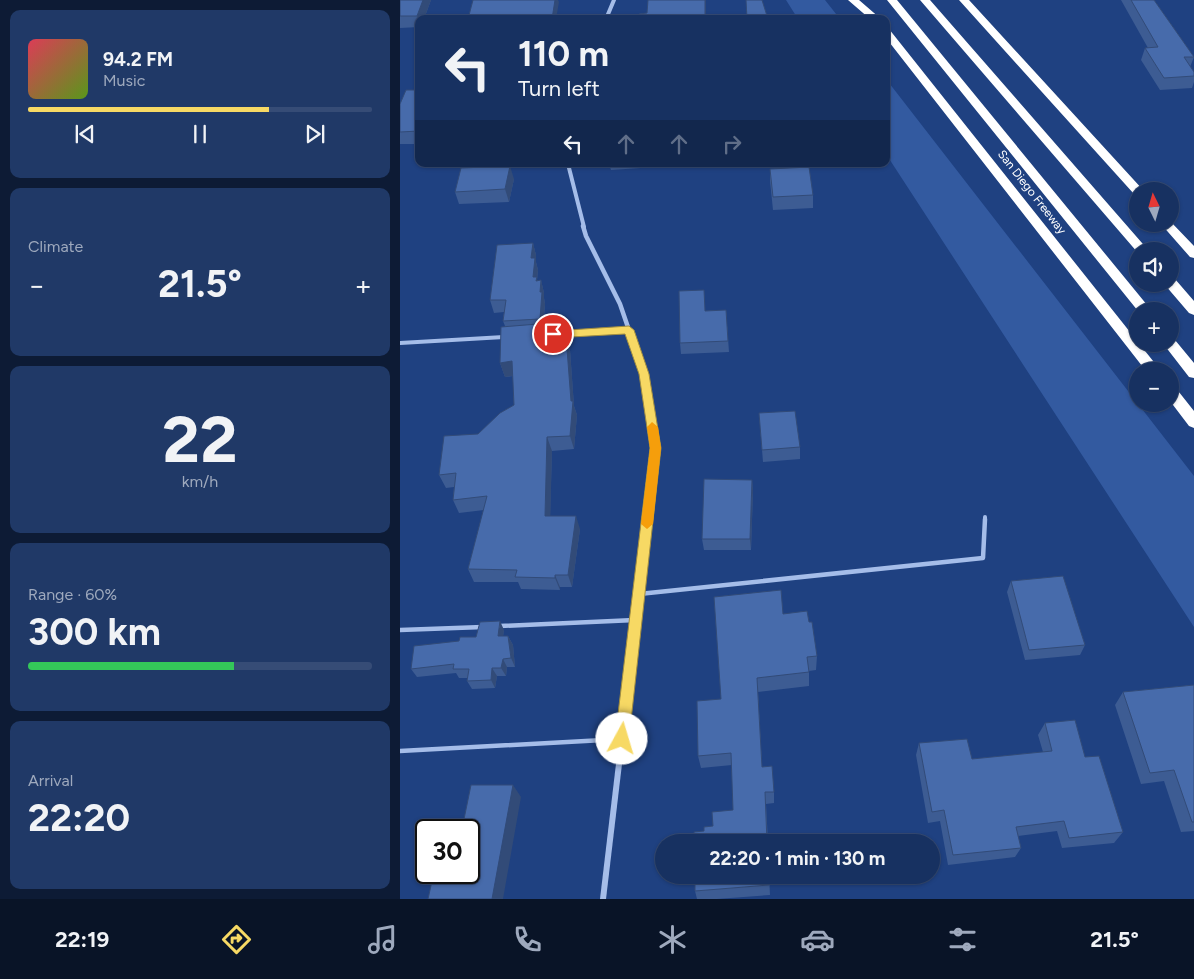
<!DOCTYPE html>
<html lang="en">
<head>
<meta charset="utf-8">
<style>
  :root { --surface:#173161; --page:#203967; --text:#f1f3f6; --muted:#9ea9bd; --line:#364c76; --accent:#f7d964 }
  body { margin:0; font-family:Figtree,sans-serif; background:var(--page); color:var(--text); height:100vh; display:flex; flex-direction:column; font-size:19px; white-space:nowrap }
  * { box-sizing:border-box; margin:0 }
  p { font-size:16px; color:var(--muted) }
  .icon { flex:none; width:28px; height:28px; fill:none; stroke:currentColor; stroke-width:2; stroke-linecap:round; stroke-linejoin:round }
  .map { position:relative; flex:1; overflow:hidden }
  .side { display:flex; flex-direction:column; gap:10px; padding:10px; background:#0d1b35; width:400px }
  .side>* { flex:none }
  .banner { position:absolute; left:15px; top:15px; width:475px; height:152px; border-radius:10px; box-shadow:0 1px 4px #0004,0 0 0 1px var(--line); background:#173161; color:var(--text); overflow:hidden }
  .needle { width:32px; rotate:355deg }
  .tools { position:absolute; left:729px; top:182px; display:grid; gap:10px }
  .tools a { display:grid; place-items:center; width:50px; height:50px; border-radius:50%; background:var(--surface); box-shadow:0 1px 4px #0004,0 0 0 1px var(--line); font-size:25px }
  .speed { position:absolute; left:15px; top:819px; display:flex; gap:10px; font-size:25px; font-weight:700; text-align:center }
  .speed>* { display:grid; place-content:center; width:65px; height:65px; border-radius:50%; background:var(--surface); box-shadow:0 1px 4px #0004,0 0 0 1px var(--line); line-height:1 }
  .speed .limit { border:2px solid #111; border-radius:8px; background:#fff; color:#111 }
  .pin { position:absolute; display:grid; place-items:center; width:42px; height:42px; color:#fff; margin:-21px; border:2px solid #fff; border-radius:50%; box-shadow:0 1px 5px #0007 }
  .me { position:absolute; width:55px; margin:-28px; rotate:6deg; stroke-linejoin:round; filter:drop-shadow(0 0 4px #0008) }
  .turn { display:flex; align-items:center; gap:18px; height:105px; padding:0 20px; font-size:22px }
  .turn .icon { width:65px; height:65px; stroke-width:2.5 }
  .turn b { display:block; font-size:35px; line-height:42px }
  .lanes { display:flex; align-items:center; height:48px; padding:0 20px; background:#0003; justify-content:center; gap:25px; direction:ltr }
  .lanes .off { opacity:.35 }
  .big { font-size:38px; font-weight:700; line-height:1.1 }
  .side .tile { flex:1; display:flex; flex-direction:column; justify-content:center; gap:8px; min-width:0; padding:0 18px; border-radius:10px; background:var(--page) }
  .side .dial { align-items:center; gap:0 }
  .dial b { font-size:65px; line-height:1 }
  .song { display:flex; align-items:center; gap:15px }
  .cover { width:60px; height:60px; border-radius:8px; background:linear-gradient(135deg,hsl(350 70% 55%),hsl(90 70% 35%)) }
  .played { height:5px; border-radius:2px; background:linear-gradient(90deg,var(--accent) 70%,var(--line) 70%) }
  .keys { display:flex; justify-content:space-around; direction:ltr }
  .heat { display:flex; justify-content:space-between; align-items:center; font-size:28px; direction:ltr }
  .charge { height:8px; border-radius:4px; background:linear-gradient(90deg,#34c759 60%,var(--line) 0) }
  .trip { position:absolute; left:255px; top:834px; width:285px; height:50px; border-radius:25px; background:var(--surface); box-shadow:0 1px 4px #0004,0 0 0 1px var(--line); font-weight:700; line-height:50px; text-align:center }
  .menu { display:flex; height:80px; justify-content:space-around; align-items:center; background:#091427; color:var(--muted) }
  .menu .icon { width:35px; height:35px }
  .menu .current { color:var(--accent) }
  .menu b { font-size:22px; color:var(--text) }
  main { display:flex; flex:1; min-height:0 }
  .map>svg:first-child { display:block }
  .green { fill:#335aa0 }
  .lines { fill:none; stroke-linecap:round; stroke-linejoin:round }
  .service-far1 { stroke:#a5bde9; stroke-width:4 }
  .service { stroke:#a5bde9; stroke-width:4.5 }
  .minor-far2 { stroke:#a5bde9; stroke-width:4 }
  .minor-far1 { stroke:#a5bde9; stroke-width:4.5 }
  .minor { stroke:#a5bde9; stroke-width:6 }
  .motorway { fill:#fff; fill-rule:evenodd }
  .wall { fill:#3d5c93 }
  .shaded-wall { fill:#324b78 }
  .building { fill:#476bab; stroke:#324b78 }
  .route { fill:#f7d964; stroke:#a18d41 }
  .slow { fill:#f59e0b }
  .labels { text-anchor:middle; stroke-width:4.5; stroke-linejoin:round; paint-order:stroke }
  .far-street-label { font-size:12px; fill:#fff; stroke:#1f4181 }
</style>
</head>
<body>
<main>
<section class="side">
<div class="tile">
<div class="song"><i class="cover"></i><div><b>94.2 FM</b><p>Music</p></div></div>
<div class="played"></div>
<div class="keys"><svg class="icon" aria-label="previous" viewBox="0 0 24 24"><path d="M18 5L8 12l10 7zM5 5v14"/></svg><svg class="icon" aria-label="pause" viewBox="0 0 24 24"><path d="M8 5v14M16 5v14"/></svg><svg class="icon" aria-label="next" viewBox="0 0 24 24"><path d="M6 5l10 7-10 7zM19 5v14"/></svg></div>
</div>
<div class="tile"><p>Climate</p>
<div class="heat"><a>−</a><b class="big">21.5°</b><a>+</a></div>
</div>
<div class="tile dial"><b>22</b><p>km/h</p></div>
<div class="tile"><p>Range · 60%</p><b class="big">300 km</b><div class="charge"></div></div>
<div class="tile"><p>Arrival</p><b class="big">22:20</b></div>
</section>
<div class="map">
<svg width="794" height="899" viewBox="0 0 794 899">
  <rect width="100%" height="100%" fill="#1f4181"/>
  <!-- green -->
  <path class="green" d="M 386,0 L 425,0 L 440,19 L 398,19 Z
    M 486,79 L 794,476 L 794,627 L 486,154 Z"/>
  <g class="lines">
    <!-- service-far1 -->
    <path class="service-far1" d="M 136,335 L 229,330
      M 0,343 L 104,337
      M 585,520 L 585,517"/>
    <!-- service -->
    <path class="service" d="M 239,594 L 583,558 L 585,519
      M 100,626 L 235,620
      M 0,630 L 83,627
      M 0,751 L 222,739"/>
    <!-- minor-far2 -->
    <path class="minor-far2" d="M 206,19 L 214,0
      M 168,164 L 184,227"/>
    <!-- minor-far1 -->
    <path class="minor-far1" d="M 183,226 L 186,236 L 220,304 L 244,374 L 256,448 L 248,520"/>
    <!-- minor -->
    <path class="minor" d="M 203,899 L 248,519"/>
    <!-- motorway -->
    <path class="motorway" d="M 448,0 L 459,0 L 481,19 L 470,19 Z
      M 487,0 L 497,0 L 752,311 L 738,311 Z
      M 520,0 L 530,0 L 749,251 L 738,253 Z
      M 559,0 L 569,0 L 744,191 L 738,191 L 738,195 L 734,194 Z
      M 486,28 L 489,29 L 761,371 L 746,371 L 486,38 Z
      M 770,221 L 794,246 L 794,258 L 790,257 L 761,224 L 770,224 Z
      M 770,278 L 775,279 L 794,301 L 794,315 L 789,313 L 765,285 L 770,284 Z
      M 770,338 L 775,340 L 794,363 L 794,378 L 789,377 L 765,346 L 764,344 L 770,344 Z
      M 770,386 L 775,387 L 794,411 L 794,428 L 789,426 L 770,401 Z"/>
  </g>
  <!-- wall -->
  <path class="wall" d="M 0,0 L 31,0 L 24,19 L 19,19 L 19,27 L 0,28 Z
    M 721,0 L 754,0 L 794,57 L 790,67 L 794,72 L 794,82 L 792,88 L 760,90 L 741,60 L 745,48 L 748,48 Z
    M 19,90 L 19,144 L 0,144 L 0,104 Z
    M 35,164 L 84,164 L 83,166 L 36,167 Z
    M 209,164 L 270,164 L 270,166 L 211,170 Z
    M 370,169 L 413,195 L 413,208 L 373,210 L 370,181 Z
    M 114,179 L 109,202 L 59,204 L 55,192 Z
    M 133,243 L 136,255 L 136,262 L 138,270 L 137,280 L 138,281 L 141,280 L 144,293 L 144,298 L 145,304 L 143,331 L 140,331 L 142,339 L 170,350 L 174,406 L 177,415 L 174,449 L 152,451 L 150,516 L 180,529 L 172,587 L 160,587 L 160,590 L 121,589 L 118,582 L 74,582 L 68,569 L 84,510 L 59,513 L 53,500 L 54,487 L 46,488 L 39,475 L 78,434 L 114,405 L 113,376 L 105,377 L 100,363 L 105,326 L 103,321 L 104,312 L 94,313 L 90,300 Z
    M 305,301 L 305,311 L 326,310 L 329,352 L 281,354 L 280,343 Z
    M 359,413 L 400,447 L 400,459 L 363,462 Z
    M 352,480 L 353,491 L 351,550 L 304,550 L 302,539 Z
    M 611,581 L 685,645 L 680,655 L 625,660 L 607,592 Z
    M 383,614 L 409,622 L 417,656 L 416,670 L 409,671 L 409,686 L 358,692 L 362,767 L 374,792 L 374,803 L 366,804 L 368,842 L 294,842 L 304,831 L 313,826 L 333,810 L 332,765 L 301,768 L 298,756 L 321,699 Z
    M 104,630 L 103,636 L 108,636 L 113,645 L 115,667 L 107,667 L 106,676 L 97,676 L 95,688 L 72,689 L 67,681 L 67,678 L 59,678 L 56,673 L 17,677 L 11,669 L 59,641 Z
    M 794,685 L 794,831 L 781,832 L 764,781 L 741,784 L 715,705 L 723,692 Z
    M 645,723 L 685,757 L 723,832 L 714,843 L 662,848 L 657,831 L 618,836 L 621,848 L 615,857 L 548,865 L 540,821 L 528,823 L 516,755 L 519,743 L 572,759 L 643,752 L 638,735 Z
    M 369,875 L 370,895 L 317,899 L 297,899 L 295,891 Z"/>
  <!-- shaded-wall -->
  <path class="shaded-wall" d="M 23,0 L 31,0 L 24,19 L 19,19 L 19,20 L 17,16 Z
    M 155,0 L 158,0 L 159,2 L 156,19 L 152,19 Z
    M 305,0 L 306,0 L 306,19 L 305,19 Z
    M 110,166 L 114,179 L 109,202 L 105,189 Z
    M 133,243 L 136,255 L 136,262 L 138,270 L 137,280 L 140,289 L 141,280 L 144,293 L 144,298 L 145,304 L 143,331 L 140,319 L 133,277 L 131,258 Z
    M 138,324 L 142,339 L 137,340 Z
    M 166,336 L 170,350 L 174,406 L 177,415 L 174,449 L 170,436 L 171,401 Z
    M 112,361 L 117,375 L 105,377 L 100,363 Z
    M 147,437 L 152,451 L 150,529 L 145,516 Z
    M 352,480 L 353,491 L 351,550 L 350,539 Z
    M 176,516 L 180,529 L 172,587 L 168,575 Z
    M 155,575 L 160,587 L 160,590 L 155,578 Z
    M 100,621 L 104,630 L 102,645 L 98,636 Z
    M 108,636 L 113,645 L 115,667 L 111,658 Z
    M 103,659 L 107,667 L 106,676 L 101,668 Z
    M 92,668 L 97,676 L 95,688 L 91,680 Z
    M 113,785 L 121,797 L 103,899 L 92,899 Z"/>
  <!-- building -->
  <path class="building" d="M 0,0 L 23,0 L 17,16 L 0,16 Z
    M 73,0 L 155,0 L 152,19 L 68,19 Z
    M 248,0 L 305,0 L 305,19 L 238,19 L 239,14 L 247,13 Z
    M 346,0 L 362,0 L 368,19 L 347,19 Z
    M 731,0 L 754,0 L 794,57 L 784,57 L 794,72 L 794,76 L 764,78 L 745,48 L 758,47 Z
    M 6,90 L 19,90 L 19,131 L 0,132 L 0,104 Z
    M 110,166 L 105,189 L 55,192 L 61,168 Z
    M 409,167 L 413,195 L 373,197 L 370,169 Z
    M 133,243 L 131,258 L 135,258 L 133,277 L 137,277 L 136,281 L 141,280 L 140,292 L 142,292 L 140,319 L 103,321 L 106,300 L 90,300 L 97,245 Z
    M 304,290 L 305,311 L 326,310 L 328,341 L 280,343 L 279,291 Z
    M 138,324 L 137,340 L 166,336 L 171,401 L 173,401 L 170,436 L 147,437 L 145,516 L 176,516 L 168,575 L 155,575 L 155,578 L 115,577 L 117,570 L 68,569 L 87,496 L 53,500 L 56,473 L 39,475 L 44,436 L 78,434 L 100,413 L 114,405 L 112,361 L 100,363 L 101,327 Z
    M 395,411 L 400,447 L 362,450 L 359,413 Z
    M 304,479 L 352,480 L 350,539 L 302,539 Z
    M 663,576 L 685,645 L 629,650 L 611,581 Z
    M 381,590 L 383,614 L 407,611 L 409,622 L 412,622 L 417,656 L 407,657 L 409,672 L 357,678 L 362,767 L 372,766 L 374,792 L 365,792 L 367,842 L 294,842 L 294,832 L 304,831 L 304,827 L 313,826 L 312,812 L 333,810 L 331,753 L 298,756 L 297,701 L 321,699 L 314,597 Z
    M 100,621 L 98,636 L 108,636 L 111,658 L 103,659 L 101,668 L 92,668 L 91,680 L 67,681 L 69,669 L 53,669 L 54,664 L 11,669 L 14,646 L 59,641 L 60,637 L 76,637 L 80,622 Z
    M 794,685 L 794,822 L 792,822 L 774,770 L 750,773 L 723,692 Z
    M 675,720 L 685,757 L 699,756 L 723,832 L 669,838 L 664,821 L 616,827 L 621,848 L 553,855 L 544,810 L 532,812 L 519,743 L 567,739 L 572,759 L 652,751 L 645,723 Z
    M 71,785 L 113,785 L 92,899 L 28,899 L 34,872 L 69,872 L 69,830 L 43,830 L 45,824 L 63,824 Z
    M 295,875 L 369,875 L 369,885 L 295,891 Z"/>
  <!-- route -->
  <path class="route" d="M 229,326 L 234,330 L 249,374 L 261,448 L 229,739 L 227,744 L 222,746 L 217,744 L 215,739 L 250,448 L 239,374 L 225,334 L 153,338 L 147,334 L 153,331 Z"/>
  <!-- slow -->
  <path class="slow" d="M 252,422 L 258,427 L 261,448 L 253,524 L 247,529 L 241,524 L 250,448 L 247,427 Z"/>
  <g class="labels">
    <!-- far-street labels -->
    <g class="far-street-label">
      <text transform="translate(632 192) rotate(52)" y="4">San Diego Freeway</text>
    </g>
  </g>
</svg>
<div class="tools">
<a><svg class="needle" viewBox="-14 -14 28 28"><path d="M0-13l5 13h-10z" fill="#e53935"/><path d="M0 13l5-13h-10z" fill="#9ea9bd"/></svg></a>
<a><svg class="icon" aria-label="sound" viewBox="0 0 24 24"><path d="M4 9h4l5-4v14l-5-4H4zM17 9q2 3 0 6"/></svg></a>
<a>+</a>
<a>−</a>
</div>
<div class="speed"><div class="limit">30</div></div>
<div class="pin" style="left:153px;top:334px;background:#d93025"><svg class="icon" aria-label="arrive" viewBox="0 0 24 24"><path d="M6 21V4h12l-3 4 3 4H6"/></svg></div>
<svg class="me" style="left:222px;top:739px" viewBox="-20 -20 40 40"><circle r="19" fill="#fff"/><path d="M0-13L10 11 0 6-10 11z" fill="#f7d964"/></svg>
<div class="trip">22:20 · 1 min · 130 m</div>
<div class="banner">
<div class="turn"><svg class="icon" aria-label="left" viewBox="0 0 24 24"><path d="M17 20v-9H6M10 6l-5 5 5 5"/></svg><div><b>110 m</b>Turn left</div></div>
<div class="lanes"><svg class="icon" aria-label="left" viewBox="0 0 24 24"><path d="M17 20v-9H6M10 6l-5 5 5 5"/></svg><svg class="icon off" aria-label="ahead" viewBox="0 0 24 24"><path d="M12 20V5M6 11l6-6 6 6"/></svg><svg class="icon off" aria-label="ahead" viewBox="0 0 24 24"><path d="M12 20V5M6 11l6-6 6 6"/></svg><svg class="icon off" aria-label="right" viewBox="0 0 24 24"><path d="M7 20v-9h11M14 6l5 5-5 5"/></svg></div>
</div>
</div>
</main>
<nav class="menu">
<b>22:19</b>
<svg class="icon current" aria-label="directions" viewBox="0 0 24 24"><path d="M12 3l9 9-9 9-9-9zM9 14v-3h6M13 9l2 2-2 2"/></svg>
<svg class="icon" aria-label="music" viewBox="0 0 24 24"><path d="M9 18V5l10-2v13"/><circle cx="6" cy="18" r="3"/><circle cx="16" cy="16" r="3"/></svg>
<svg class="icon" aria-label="phone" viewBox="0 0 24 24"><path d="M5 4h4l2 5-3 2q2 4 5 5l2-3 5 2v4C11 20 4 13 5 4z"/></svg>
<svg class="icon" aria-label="climate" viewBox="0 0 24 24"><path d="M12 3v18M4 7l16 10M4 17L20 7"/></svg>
<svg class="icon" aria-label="car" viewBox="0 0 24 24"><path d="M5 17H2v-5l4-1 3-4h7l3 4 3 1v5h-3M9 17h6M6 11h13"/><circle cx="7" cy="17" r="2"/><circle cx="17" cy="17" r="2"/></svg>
<svg class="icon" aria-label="filters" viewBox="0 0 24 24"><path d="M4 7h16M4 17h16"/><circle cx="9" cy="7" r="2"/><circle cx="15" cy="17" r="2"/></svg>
<b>21.5°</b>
</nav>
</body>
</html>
